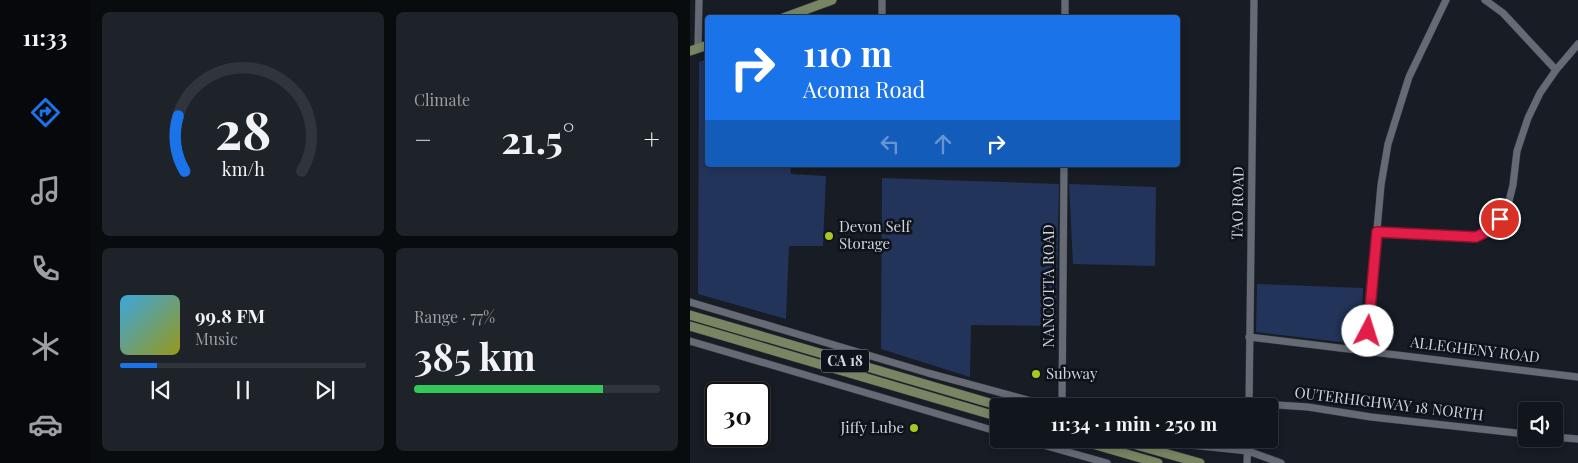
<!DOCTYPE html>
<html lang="en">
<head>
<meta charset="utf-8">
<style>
  :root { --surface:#11151c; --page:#1e2229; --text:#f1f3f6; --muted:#9c9fa3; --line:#30343b; --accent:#1a73e8 }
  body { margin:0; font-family:"Playfair Display",serif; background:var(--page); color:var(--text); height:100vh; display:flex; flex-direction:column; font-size:19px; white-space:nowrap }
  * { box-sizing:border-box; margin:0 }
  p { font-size:16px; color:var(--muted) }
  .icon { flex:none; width:28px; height:28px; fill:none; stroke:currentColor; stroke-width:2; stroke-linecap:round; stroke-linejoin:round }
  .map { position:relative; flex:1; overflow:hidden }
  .drawer { display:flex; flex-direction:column; gap:12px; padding:12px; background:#090c0f; width:600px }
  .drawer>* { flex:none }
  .guide { position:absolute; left:15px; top:15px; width:475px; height:152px; border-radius:5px; box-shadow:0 2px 8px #0003,0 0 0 1px var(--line); background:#1a73e8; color:#fff; overflow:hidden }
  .tools { position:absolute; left:828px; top:402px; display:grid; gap:10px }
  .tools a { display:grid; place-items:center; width:45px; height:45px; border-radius:5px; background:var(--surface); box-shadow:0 2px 8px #0003,0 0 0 1px var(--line); font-size:25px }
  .speed { position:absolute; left:15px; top:382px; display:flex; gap:10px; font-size:25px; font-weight:700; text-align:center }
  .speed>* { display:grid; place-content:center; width:65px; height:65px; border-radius:50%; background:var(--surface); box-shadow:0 2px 8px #0003,0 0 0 1px var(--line); line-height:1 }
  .speed .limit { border:2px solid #111; border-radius:8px; background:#fff; color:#111 }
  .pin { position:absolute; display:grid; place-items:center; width:42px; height:42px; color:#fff; margin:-21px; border:2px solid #fff; border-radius:50%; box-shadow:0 1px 5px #0007 }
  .me { position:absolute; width:55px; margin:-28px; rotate:5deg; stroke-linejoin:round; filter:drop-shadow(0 0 4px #0008) }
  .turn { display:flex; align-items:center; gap:18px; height:105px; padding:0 15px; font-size:22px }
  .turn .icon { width:65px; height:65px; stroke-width:2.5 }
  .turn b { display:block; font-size:35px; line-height:42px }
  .lanes { display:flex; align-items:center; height:48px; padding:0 15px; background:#0003; justify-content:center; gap:25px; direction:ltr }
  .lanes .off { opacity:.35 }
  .big { font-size:38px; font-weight:700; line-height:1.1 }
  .drawer .card { flex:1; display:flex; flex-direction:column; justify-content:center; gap:8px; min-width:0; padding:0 18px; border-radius:8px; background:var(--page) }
  .drawer .dial { align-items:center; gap:0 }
  .dial svg { height:130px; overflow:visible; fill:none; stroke:var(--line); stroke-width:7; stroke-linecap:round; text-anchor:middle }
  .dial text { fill:var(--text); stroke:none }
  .song { display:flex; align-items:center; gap:15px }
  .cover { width:60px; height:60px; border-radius:8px; background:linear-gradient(135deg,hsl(200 70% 55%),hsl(60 70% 35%)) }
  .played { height:5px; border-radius:2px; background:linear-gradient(90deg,var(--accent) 15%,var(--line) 15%) }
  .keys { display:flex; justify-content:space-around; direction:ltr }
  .heat { display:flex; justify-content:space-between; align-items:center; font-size:28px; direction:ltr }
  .charge { height:8px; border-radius:4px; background:linear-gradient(90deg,#34c759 77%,var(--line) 0) }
  .drawer .tiles { flex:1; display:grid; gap:12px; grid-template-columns:repeat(2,1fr) }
  .trip { position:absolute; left:300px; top:398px; width:288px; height:50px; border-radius:5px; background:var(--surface); box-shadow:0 2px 8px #0003,0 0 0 1px var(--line); font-weight:700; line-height:50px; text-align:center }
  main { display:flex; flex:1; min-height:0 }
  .menu { display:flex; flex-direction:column; width:90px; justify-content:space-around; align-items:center; background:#07080b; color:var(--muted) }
  .menu .icon { width:35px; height:35px }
  .menu .on { color:var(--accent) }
  .menu b { font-size:22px; color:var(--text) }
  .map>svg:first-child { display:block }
  .green { fill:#23345a }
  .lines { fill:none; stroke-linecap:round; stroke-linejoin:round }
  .minor-casing { stroke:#35383f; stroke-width:8 }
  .major-casing { stroke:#35383f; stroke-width:10 }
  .minor { stroke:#656a75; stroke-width:7 }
  .major { stroke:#788562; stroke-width:9 }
  .route-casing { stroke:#92132f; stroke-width:12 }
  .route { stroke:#e11d48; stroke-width:9 }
  .poi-dot { fill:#a6c821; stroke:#0e131b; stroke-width:2 }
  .labels { text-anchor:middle; stroke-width:5; stroke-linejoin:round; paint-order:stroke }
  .shield { fill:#0e131b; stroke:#979ba2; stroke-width:1 }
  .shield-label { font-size:14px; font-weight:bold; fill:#d2d5dc }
  .street-label { font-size:15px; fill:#d2d5dc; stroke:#0e131b }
  .poi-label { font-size:15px; fill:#d2d5dc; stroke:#0e131b; text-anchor:start }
</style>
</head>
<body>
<main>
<nav class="menu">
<b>11:33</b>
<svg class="icon on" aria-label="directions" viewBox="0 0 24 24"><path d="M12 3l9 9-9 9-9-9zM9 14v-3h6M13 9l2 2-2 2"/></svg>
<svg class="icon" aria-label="music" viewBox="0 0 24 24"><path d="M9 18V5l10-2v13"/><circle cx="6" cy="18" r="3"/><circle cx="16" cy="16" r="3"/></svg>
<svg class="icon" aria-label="phone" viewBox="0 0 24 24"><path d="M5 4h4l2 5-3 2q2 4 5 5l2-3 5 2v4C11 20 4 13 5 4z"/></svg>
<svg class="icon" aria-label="climate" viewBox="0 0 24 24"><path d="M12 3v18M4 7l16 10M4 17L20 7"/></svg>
<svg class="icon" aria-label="car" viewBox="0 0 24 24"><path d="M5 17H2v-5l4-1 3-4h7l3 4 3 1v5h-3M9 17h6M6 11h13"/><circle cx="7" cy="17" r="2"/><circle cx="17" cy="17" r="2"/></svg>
</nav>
<section class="drawer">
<div class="tiles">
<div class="card dial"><svg viewBox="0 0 100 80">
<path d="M14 69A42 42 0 1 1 86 69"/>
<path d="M14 69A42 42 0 0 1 10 35" stroke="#1a73e8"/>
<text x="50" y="56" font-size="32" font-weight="700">28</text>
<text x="50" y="72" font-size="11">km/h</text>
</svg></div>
<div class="card"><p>Climate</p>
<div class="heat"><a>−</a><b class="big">21.5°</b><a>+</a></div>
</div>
<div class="card">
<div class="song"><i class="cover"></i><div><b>99.8 FM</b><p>Music</p></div></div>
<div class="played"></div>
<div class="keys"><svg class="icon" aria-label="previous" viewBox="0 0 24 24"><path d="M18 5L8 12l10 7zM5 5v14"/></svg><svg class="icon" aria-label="pause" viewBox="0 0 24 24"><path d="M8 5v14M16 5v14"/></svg><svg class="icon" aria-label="next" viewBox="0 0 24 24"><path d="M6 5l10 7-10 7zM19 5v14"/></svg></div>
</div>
<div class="card"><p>Range · 77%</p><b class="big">385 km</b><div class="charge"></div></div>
</div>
</section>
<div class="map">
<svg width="888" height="463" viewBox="0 0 888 463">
  <rect width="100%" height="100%" fill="#171c25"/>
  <!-- green -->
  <path class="green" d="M 17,59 L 18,165 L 100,165 L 101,174 L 136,176 L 133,246 L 99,246 L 96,319 L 8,294 L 9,62 Z
    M 192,178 L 369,184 L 366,326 L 281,325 L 280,377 L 191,349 Z
    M 379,184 L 466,187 L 465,266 L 383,264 Z
    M 567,284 L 673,288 L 671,336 L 667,344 L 566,332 Z"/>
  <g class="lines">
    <!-- minor casing -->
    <g class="minor-casing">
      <path id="minor" d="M 192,0 L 192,18
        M 795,0 L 813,13 L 866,70
        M 375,18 L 375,0
        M 8,48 L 9,0
        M 687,232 L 786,237 L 803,228 L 817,209 L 823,185 L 827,151 L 838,118 L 850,93 L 866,70 L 888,44
        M 0,302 L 238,373 L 360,406
        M 559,337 L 888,377
        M 0,341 L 309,432
        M 676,351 L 691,185 L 698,144 L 719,77 L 756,0
        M 559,403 L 618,407 L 681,417 L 836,434
        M 372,406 L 374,165
        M 559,406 L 564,0
        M 864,437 L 888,439
        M 332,439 L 417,463
        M 472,439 L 491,444 L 558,451 L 591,463
        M 557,463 L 558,439"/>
    </g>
    <!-- major casing -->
    <g class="major-casing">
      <path id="major" d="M 93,18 L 142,0
        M 0,51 L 18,45
        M 0,315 L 310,406
        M 0,326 L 309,417
        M 385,439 L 468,463
        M 425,439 L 510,463"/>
    </g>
    <!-- minor -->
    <use href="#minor" class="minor"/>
    <!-- major -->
    <use href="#major" class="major"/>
  </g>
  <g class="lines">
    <!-- route casing -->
    <g class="route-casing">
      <path id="route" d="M 678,331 L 687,232 L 786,237 L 804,228 L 810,219"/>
    </g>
    <!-- route -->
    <use href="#route" class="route"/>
  </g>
  <!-- markers -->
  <g class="poi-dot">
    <circle cx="139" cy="236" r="5"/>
    <circle cx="346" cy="374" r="5"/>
    <circle cx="224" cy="428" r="5"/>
  </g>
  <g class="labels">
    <!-- shield labels -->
    <rect class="shield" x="131" y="349.5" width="48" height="23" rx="4"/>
    <g class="shield-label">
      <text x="155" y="366">CA 18</text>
    </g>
    <!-- street labels -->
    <g class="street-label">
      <text transform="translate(548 203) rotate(-89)" y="5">TAO ROAD</text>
      <text transform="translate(359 286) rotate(-90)" y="5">NANCOTTA ROAD</text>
      <text transform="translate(785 350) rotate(7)" y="5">ALLEGHENY ROAD</text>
      <text transform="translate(699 404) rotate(7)" y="5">OUTERHIGHWAY 18 NORTH</text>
    </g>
    <!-- poi labels -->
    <g class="poi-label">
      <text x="149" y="232">Devon Self<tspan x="149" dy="17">Storage</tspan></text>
      <text x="356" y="379">Subway</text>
      <text x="214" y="433" text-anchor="end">Jiffy Lube</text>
    </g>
  </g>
</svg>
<div class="tools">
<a><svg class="icon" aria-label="sound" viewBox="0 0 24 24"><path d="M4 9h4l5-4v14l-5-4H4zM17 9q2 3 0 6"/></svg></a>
</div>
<div class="speed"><div class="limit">30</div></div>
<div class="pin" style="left:810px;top:219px;background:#d93025"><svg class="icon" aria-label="arrive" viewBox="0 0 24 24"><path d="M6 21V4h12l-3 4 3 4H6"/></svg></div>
<svg class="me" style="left:678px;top:331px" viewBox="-20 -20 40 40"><circle r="19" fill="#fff"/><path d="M0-13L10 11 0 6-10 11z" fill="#e11d48"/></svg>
<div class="trip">11:34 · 1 min · 250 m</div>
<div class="guide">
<div class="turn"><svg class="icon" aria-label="right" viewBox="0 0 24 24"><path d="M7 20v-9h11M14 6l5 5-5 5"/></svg><div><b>110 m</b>Acoma Road</div></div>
<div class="lanes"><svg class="icon off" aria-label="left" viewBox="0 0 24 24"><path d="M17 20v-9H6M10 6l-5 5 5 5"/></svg><svg class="icon off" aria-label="ahead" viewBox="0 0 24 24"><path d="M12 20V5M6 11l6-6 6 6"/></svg><svg class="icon" aria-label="right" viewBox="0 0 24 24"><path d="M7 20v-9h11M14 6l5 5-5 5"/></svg></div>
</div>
</div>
</main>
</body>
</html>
